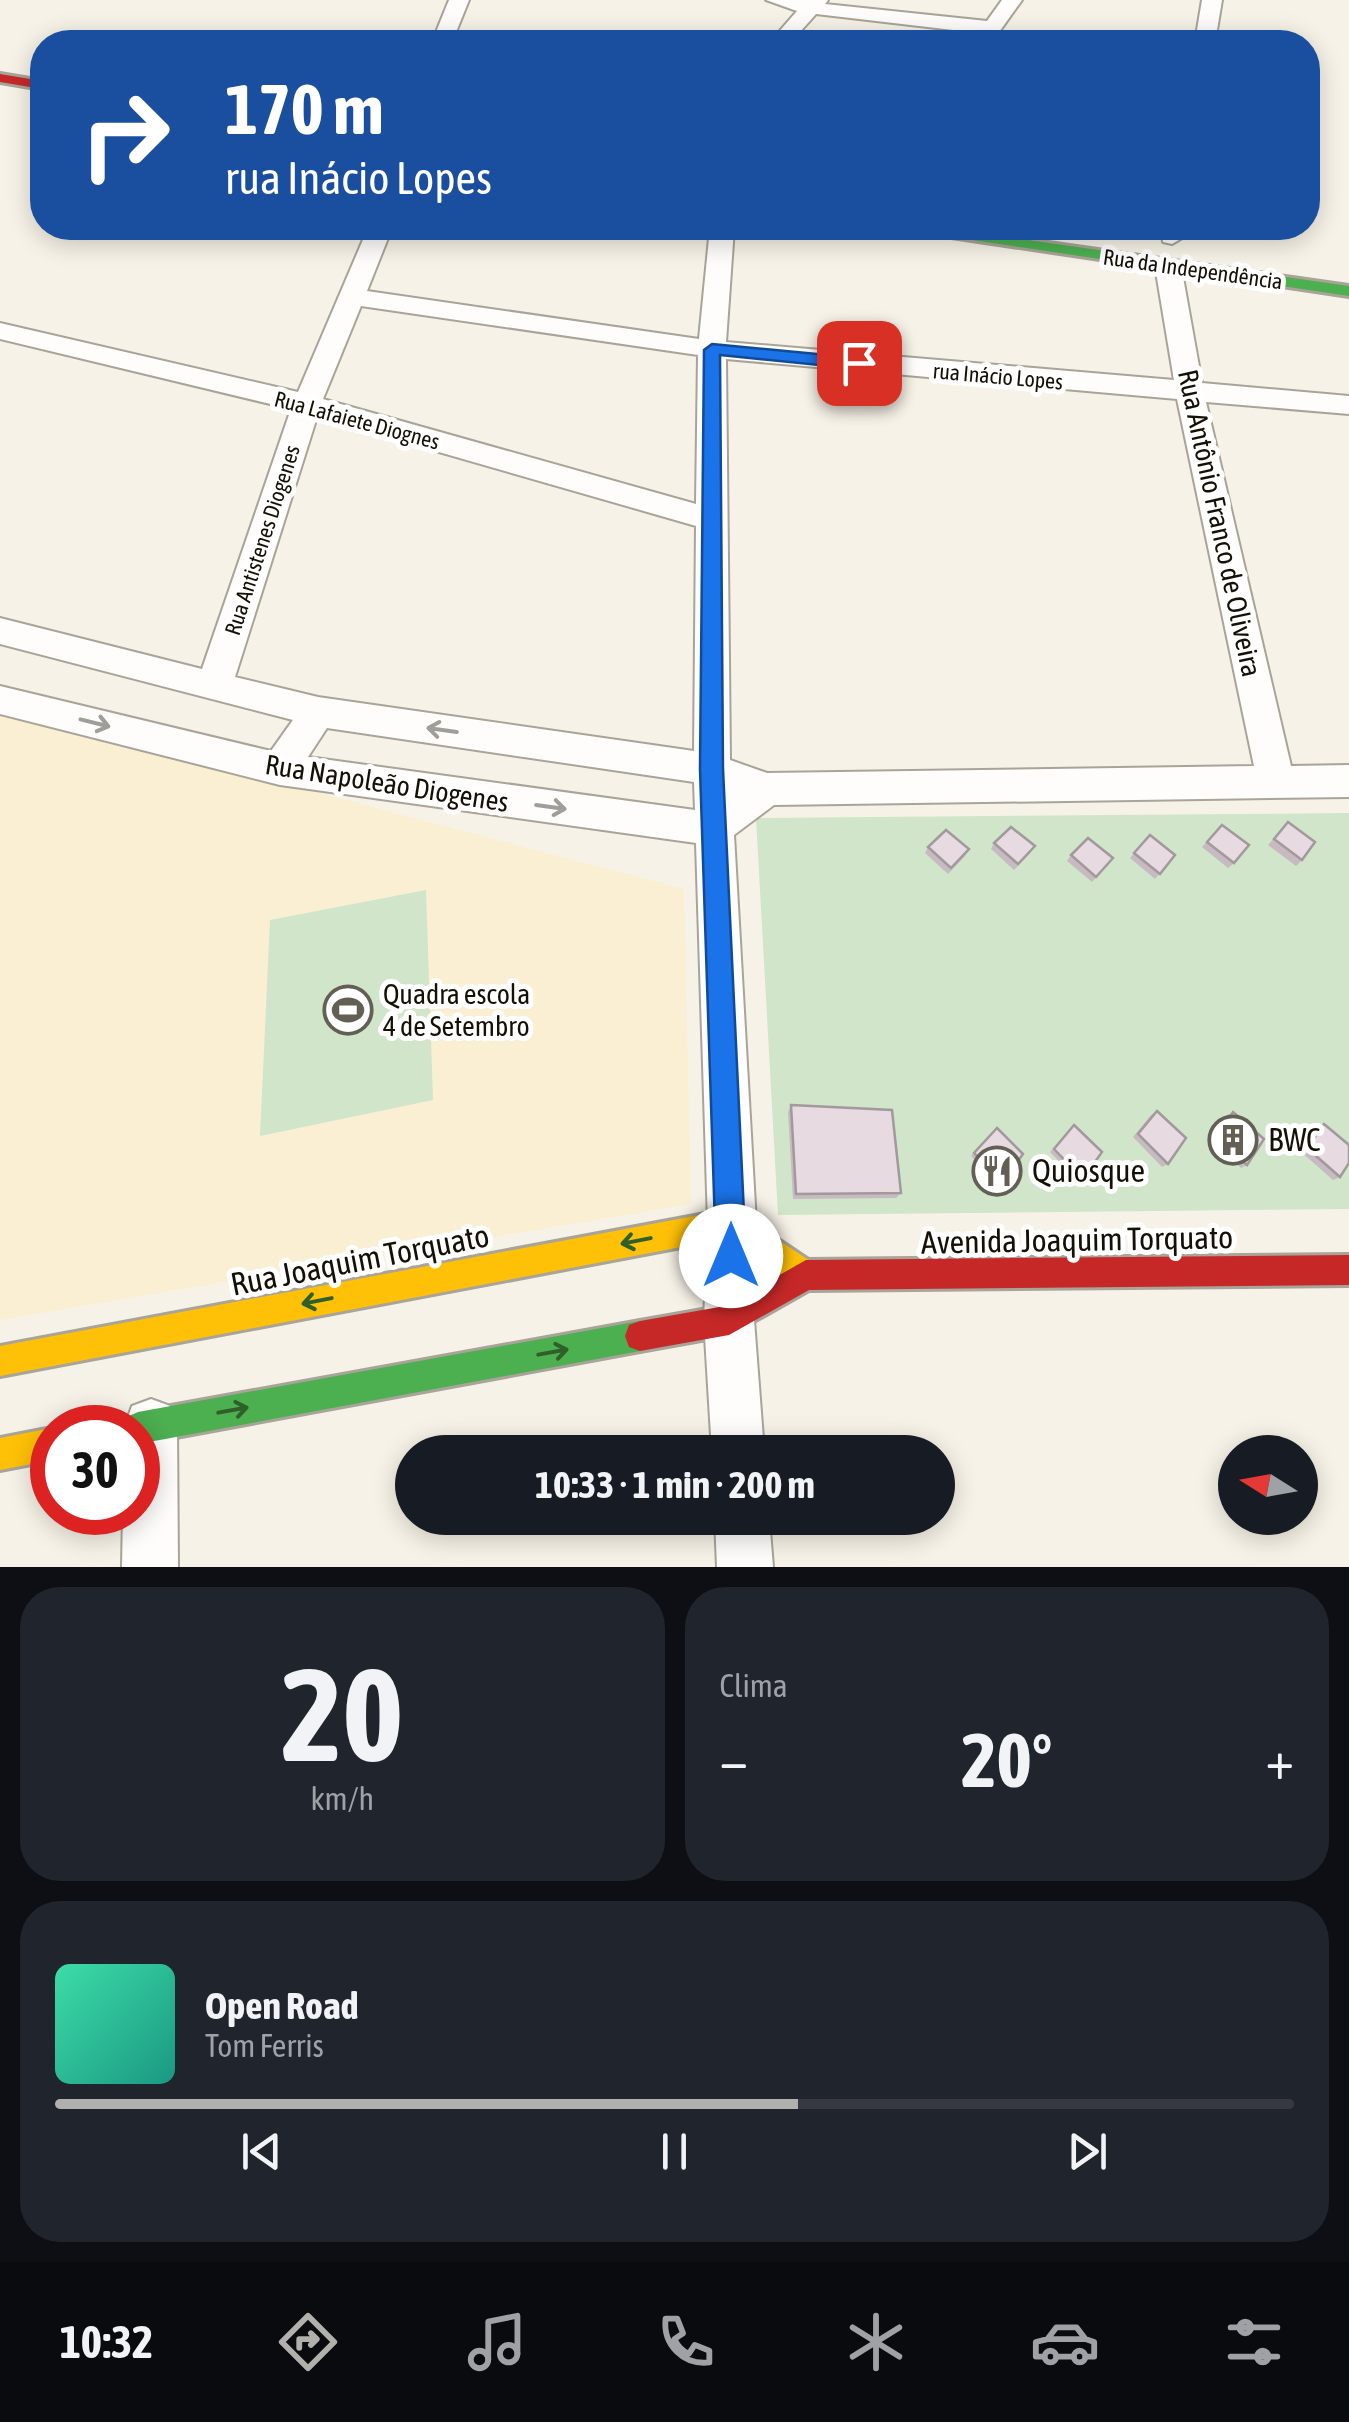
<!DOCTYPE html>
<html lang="pt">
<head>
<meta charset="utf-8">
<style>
  :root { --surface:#171b24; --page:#20242c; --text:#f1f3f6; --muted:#9ea1a6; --line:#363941; --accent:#b1b0ad }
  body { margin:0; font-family:"Asap Condensed",sans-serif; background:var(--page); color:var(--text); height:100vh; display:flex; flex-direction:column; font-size:38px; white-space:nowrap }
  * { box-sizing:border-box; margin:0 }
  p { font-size:32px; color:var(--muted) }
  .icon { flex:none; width:55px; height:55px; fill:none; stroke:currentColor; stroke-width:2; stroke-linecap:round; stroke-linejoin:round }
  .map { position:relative; height:1567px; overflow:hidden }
  .details { display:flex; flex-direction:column; gap:20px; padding:20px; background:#0d0f14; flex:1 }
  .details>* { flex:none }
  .hud { position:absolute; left:30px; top:30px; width:1290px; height:210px; border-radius:40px; box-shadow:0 5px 25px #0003; background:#1a4fa0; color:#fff; overflow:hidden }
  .needle { width:65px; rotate:281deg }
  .controls { position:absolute; left:1218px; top:1435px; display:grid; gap:20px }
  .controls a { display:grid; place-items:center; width:100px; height:100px; border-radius:50%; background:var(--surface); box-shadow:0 5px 25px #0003; font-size:50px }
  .speed { position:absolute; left:30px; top:1405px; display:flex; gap:20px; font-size:50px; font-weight:700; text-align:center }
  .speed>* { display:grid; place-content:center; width:130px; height:130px; border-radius:50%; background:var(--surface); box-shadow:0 5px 25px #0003; line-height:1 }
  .speed .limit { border:15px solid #d22; background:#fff; color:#111 }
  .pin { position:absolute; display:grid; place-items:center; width:85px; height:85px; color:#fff; margin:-42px; border-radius:20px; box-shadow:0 5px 15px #0006 }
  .me { position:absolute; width:110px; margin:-55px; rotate:0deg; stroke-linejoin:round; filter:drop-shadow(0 0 8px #0008) }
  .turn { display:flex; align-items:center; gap:35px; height:210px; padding:0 30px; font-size:45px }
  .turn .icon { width:130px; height:130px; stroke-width:2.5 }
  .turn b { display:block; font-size:70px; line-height:85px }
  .big { font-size:75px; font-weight:700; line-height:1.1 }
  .details .tile { flex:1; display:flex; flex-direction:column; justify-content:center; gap:15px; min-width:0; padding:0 35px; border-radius:40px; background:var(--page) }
  .details .dial { align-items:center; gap:0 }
  .dial b { font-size:130px; line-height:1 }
  .song { display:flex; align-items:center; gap:30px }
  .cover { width:120px; height:120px; border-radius:15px; background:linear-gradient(135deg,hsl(160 70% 55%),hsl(170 70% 35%)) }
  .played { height:10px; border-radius:5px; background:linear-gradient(90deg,var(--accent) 60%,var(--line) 60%) }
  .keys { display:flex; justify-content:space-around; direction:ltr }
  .heat { display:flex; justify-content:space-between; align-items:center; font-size:55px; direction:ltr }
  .details .tiles { flex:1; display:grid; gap:20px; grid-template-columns:1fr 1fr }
  .tile:last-child { grid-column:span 2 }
  .trip { position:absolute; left:395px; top:1435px; width:560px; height:100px; border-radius:50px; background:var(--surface); box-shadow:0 5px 25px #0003; font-weight:700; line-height:100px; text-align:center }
  .dock { display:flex; height:160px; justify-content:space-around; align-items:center; background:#090b0e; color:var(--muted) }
  .dock .icon { width:70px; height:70px }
  .dock .on { color:var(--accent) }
  .dock b { font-size:45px; color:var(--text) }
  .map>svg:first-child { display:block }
  .built { fill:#faefd3 }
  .green { fill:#d0e5c9 }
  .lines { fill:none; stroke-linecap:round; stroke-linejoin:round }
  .street-casing { stroke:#a8a499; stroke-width:4 }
  .fast-casing { stroke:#a8a499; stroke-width:6 }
  .slow-casing { stroke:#a8a499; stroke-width:6 }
  .jam-casing { stroke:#a8a499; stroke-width:6 }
  .street { fill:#fefdfb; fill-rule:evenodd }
  .fast { fill:#4caf50; fill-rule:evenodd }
  .slow { fill:#ffc107; fill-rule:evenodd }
  .jam { fill:#c62828; fill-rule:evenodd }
  .wall { fill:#c7bbc1 }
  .building { fill:#e7dae0; stroke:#a2999d; stroke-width:2.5 }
  .oneway { stroke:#a09e99 }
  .oneway2 { stroke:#30602a }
  .route { fill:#1a73e8; stroke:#114b97; stroke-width:2.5 }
  .labels { text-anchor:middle; stroke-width:10; stroke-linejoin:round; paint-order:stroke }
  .far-street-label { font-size:22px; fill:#141005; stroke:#fff }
  .street-label { font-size:28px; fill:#141005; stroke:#fff }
  .poi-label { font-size:28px; fill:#141005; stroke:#fff; text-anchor:start }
  .near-poi-label { font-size:32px; fill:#141005; stroke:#fff; text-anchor:start }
  .near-street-label { font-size:32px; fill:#141005; stroke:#fff }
</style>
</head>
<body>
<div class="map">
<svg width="1349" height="1567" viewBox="0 0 1349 1567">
  <rect width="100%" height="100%" fill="#f7f2e7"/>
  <!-- built -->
  <path class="built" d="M 0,709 L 684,889 L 691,1204 L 0,1320 Z"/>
  <!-- green -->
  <path class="green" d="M 1349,813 L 1349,1209 L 778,1215 L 756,818 Z
    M 426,890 L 433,1100 L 260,1136 L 270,920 Z"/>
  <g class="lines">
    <!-- street casing -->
    <g class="street-casing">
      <path id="street" d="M 449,0 L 469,0 L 452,42 L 432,42 Z
        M 766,0 L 828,0 L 825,4 L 987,21 L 1002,0 L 1022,0 L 992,42 L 972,42 L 979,33 L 816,14 L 791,42 L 770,42 L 797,11 Z
        M 1202,0 L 1222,0 L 1215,42 L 1195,42 Z
        M 368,228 L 392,228 L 367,291 L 699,339 L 710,228 L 734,228 L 726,342 L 1174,380 L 1155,266 L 1168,258 L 1181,266 L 1202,383 L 1349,396 L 1349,414 L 1206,402 L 1291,766 L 1349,765 L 1349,797 L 774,805 L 734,835 L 756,1223 L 754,1320 L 764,1452 L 712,1452 L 704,1320 L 708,1223 L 696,843 L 280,785 L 0,714 L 0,686 L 271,751 L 293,720 L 0,644 L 0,618 L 202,669 L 291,409 L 0,339 L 0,323 L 298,392 ZM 361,306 L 698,355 L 696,504 L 323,399 ZM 726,359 L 1177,399 L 1254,766 L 767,773 L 730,760 ZM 317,417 L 696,526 L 694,751 L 318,697 L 235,677 ZM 327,728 L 694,782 L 695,810 L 308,757 Z
        M 1161,228 L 1185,228 L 1184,237 L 1172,244 L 1163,242 Z
        M 151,1399 L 170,1406 L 177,1425 L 178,1567 L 122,1567 L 123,1512 L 138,1512 L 138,1428 L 125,1425 L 132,1406 Z
        M 715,1518 L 769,1518 L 773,1567 L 717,1567 Z"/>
    </g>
    <!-- fast casing -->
    <g class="fast-casing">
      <path id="fast" d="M 911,228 L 945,228 L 1349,286 L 1349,296 L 918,232 Z
        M 640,1321 L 651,1325 L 655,1336 L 651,1347 L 640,1351 L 138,1444 L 138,1428 L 122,1428 L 127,1417 L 138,1412 Z"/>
    </g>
    <!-- slow casing -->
    <g class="slow-casing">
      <path id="slow" d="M 732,1209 L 816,1265 L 821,1275 L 816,1285 L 806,1290 L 796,1285 L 729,1238 L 0,1376 L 0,1346 Z
        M 52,1428 L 52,1460 L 0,1470 L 0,1438 Z"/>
    </g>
    <!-- jam casing -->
    <g class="jam-casing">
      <path id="jam" d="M 0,74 L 42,81 L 42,89 L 0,82 Z
        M 1349,1255 L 1349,1285 L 809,1290 L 729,1335 L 640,1351 L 629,1347 L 625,1336 L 629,1325 L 640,1321 L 725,1306 L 806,1260 Z"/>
    </g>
    <!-- street -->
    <use href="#street" class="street"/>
    <!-- fast -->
    <use href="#fast" class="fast"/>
    <!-- slow -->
    <use href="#slow" class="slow"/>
    <!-- jam -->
    <use href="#jam" class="jam"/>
  </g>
  <!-- wall -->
  <path class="wall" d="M 1288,822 L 1302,860 L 1296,866 L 1268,845 Z
    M 1222,825 L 1234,863 L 1228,868 L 1202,847 Z
    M 1150,835 L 1175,855 L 1155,879 L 1130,858 Z
    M 994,843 L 1031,852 L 1014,870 L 991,849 Z
    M 928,847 L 966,855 L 948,874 L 925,853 Z
    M 1071,855 L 1113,858 L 1092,882 L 1067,861 Z
    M 791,1105 L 901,1193 L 896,1198 L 793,1199 L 788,1112 Z
    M 1157,1111 L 1168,1164 L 1162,1167 L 1133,1137 L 1151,1115 Z
    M 1233,1112 L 1247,1165 L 1241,1168 L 1210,1139 L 1227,1115 Z
    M 1324,1124 L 1340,1177 L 1333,1180 L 1300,1151 L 1316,1127 Z
    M 1074,1125 L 1083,1179 L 1078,1181 L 1050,1152 Z
    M 997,1128 L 1003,1182 L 999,1184 L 971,1156 Z"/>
  <!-- building -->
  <path class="building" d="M 1288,822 L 1315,842 L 1302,860 L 1274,839 Z
    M 1222,825 L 1249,845 L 1234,863 L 1207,842 Z
    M 1011,827 L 1035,846 L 1018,864 L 994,843 Z
    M 946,830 L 969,849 L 951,868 L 928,847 Z
    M 1150,835 L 1175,855 L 1160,874 L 1134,853 Z
    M 1088,838 L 1113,858 L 1096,877 L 1071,855 Z
    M 791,1105 L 892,1110 L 901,1193 L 796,1194 Z
    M 1157,1111 L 1186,1138 L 1168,1164 L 1138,1134 Z
    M 1233,1112 L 1264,1139 L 1247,1165 L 1216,1136 Z
    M 1324,1124 L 1349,1145 L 1349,1163 L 1340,1177 L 1307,1148 Z
    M 1074,1125 L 1102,1152 L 1083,1179 L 1054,1149 Z
    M 997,1128 L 1023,1154 L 1003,1182 L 974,1153 Z"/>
  <!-- one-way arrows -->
  <defs><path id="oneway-shaft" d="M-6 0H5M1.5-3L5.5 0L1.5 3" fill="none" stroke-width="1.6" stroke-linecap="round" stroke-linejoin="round" transform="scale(2.5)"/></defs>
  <g class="oneway">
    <use href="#oneway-shaft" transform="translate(95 723) rotate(14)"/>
    <use href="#oneway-shaft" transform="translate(442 730) rotate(-172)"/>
    <use href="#oneway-shaft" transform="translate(551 807) rotate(8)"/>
  </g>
  <g class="oneway2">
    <use href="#oneway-shaft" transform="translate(636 1241) rotate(169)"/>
    <use href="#oneway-shaft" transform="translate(317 1301) rotate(169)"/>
    <use href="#oneway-shaft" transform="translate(553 1352) rotate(-10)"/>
    <use href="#oneway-shaft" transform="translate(233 1410) rotate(-10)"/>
  </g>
  <!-- route -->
  <path class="route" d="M 712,344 L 859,358 L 868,363 L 859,369 L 720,355 L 723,769 L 746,1256 L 741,1266 L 731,1270 L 721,1266 L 716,1256 L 700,769 L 704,350 Z"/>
  <!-- icons -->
  <defs>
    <g id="stadium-ring" transform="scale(2.5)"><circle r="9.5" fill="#fff" stroke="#635f54" stroke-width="1.5"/><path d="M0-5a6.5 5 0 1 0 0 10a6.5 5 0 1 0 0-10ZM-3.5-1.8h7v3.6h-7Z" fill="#635f54"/></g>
    <g id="building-ring" transform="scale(2.5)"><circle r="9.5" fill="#fff" stroke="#635f54" stroke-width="1.5"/><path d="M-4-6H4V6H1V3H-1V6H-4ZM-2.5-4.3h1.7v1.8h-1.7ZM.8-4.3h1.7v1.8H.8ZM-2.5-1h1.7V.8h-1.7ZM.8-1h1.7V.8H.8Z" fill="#635f54"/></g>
    <g id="restaurant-ring" transform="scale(2.5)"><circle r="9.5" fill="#fff" stroke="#635f54" stroke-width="1.5"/><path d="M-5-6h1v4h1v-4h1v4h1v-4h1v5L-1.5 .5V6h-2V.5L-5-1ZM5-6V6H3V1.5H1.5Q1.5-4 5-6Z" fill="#635f54"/></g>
  </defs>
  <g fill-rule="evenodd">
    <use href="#stadium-ring" x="348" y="1010"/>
    <use href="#building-ring" x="1233" y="1140"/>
    <use href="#restaurant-ring" x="997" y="1171"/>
  </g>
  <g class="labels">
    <!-- far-street labels -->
    <g class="far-street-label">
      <text transform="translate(1193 269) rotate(8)" y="8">Rua da Independência</text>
      <text transform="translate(998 376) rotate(5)" y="8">rua Inácio Lopes</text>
      <text transform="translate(357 420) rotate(15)" y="8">Rua Lafaiete Diognes</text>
      <text transform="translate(262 540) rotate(-72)" y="8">Rua Antistenes Diogenes</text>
    </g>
    <!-- street labels -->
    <g class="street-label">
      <text transform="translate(1220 523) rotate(78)" y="10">Rua Antônio Franco de Oliveira</text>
      <text transform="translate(387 783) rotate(9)" y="10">Rua Napoleão Diogenes</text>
    </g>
    <!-- poi labels -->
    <g class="poi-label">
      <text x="383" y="1004">Quadra escola<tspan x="383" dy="32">4 de Setembro</tspan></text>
    </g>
    <!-- near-poi labels -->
    <g class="near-poi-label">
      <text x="1268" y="1151">BWC</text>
      <text x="1032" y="1182">Quiosque</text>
    </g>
    <!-- near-street labels -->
    <g class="near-street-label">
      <text transform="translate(1077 1240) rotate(-1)" y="11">Avenida Joaquim Torquato</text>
      <text transform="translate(360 1260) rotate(-11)" y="11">Rua Joaquim Torquato</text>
    </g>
  </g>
</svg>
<div class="controls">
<a><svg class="needle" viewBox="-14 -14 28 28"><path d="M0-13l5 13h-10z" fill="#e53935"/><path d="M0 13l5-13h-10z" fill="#9ea1a6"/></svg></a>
</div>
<div class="speed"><div class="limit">30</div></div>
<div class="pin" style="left:859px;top:363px;background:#d93025"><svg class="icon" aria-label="arrive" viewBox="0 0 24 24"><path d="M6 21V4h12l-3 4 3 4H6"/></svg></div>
<svg class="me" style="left:731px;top:1256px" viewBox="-20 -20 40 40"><circle r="19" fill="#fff"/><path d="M0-13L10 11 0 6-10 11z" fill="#1a73e8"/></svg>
<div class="trip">10:33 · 1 min · 200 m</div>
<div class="hud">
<div class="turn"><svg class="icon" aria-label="right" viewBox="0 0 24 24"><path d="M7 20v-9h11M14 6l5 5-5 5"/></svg><div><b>170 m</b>rua Inácio Lopes</div></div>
</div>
</div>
<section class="details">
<div class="tiles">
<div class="tile dial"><b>20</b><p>km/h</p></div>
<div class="tile"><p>Clima</p>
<div class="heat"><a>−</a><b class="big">20°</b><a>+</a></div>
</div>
<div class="tile">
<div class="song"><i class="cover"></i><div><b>Open Road</b><p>Tom Ferris</p></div></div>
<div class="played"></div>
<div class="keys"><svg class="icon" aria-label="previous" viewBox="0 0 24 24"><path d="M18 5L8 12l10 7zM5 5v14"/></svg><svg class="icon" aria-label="pause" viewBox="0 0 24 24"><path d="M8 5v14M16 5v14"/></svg><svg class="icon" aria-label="next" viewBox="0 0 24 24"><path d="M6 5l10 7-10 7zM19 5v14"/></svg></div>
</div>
</div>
</section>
<nav class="dock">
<b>10:32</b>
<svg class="icon on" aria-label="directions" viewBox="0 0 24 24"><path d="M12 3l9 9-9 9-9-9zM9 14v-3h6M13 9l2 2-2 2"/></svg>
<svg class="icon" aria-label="music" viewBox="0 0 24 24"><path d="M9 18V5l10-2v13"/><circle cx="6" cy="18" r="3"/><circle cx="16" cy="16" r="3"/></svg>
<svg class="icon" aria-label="phone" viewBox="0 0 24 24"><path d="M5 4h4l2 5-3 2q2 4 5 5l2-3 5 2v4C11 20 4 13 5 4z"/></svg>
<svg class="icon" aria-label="climate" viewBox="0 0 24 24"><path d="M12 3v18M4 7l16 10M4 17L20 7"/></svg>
<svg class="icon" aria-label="car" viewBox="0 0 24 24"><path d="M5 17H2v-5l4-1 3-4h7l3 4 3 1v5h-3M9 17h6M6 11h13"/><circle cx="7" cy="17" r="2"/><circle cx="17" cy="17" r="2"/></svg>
<svg class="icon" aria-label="filters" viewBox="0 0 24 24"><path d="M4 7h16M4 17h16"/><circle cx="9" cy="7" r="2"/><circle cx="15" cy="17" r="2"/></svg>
</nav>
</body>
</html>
